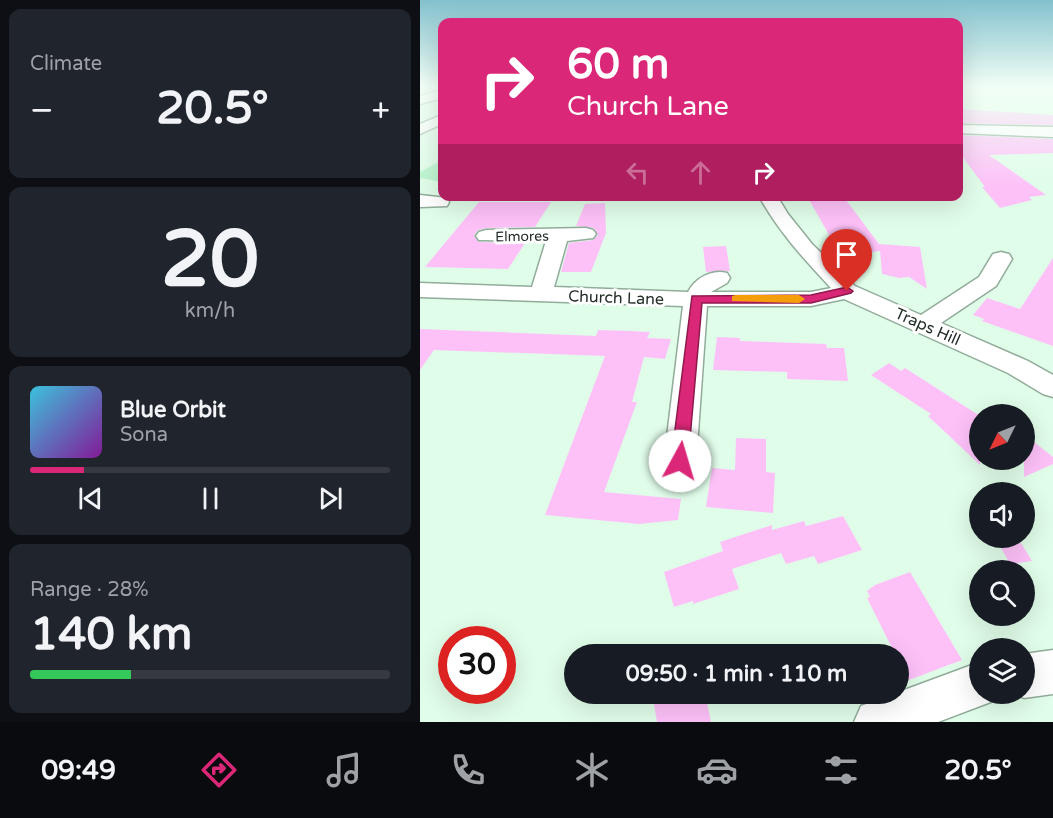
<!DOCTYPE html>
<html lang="en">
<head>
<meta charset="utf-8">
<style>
  :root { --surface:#171b24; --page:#20242c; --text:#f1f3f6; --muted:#9ea1a6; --line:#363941; --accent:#db2777 }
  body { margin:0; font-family:"Varela Round",sans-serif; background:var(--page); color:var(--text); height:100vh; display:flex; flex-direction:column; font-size:22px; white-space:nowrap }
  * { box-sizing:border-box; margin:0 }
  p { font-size:20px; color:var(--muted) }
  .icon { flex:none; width:33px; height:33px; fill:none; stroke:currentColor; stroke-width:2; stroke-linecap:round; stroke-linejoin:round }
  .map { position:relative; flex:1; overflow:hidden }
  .sheet { display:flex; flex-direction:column; gap:9px; padding:9px; background:#0d0f14; width:420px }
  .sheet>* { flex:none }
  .hud { position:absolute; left:18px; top:18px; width:525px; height:183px; border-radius:12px; box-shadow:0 6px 24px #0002; background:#db2777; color:#fff; overflow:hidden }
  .needle { width:39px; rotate:227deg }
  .fabs { position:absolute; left:549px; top:404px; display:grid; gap:12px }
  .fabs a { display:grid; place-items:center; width:66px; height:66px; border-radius:50%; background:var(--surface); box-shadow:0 6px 24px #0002; font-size:30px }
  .speed { position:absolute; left:18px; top:626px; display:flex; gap:12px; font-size:30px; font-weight:700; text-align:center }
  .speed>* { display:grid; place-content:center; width:78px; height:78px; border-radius:50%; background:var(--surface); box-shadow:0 6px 24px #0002; line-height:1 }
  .speed .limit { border:9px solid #d22; background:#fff; color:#111 }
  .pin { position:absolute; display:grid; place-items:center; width:51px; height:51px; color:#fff; margin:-62px -26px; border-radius:50% 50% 50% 0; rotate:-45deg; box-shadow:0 0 6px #0007 }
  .pin .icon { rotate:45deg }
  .me { position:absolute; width:66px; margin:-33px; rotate:6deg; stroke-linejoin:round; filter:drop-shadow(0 0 4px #0008) }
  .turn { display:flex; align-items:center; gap:21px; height:126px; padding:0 30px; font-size:27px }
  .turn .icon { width:78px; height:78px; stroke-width:2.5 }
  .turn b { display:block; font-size:42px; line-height:51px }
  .lanes { display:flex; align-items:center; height:57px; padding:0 30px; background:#0003; justify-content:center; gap:30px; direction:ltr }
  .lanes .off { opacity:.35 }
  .big { font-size:45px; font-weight:700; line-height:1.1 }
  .sheet .card { flex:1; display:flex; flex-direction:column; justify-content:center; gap:9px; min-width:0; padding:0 21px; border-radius:12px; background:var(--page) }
  .sheet .dial { align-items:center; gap:0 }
  .dial b { font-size:78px; line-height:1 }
  .song { display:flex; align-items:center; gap:18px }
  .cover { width:72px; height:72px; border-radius:9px; background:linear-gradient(135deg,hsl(190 70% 55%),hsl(290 70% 35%)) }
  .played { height:6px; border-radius:3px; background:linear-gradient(90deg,var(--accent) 15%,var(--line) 15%) }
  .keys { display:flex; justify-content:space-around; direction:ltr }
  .heat { display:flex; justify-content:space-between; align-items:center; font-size:33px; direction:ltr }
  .charge { height:9px; border-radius:4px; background:linear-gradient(90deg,#34c759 28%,var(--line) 0) }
  .trip { position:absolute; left:144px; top:644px; width:345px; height:60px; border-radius:30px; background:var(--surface); box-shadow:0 6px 24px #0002; font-weight:700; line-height:60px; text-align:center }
  .tabs { display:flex; height:96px; justify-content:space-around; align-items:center; background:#090b0e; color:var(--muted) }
  .tabs .icon { width:42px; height:42px }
  .tabs .selected { color:var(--accent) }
  .tabs b { font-size:27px; color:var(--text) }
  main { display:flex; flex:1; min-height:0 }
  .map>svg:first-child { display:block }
  .green { fill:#baf5ce }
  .building { fill:#fdc1f8 }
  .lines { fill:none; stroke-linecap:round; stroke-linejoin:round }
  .minor-casing { stroke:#91ac9a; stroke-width:3 }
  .minor { fill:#fff; fill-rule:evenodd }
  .route { fill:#db2777; stroke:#8e194d; stroke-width:1.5 }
  .slow { fill:#f59e0b }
  .labels { text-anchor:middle; stroke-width:6; stroke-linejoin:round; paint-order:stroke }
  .far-street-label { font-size:14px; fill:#222d26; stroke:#fff }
  .street-label { font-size:16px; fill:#222d26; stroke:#fff }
</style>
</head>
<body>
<main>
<section class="sheet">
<div class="card"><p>Climate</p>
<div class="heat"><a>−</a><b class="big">20.5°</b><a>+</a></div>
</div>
<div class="card dial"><b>20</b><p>km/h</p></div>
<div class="card">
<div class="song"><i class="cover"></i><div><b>Blue Orbit</b><p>Sona</p></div></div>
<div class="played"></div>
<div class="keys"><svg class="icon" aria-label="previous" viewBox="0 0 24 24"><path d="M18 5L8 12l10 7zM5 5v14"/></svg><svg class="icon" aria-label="pause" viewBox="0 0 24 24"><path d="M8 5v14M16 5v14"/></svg><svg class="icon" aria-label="next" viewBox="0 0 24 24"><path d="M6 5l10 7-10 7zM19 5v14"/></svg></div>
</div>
<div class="card"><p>Range · 28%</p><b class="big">140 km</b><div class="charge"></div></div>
</section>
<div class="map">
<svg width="633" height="722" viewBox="0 0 633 722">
  <rect width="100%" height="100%" fill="#e0fde9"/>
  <!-- green -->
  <path class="green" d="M 22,160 L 22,182 L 0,178 L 0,172 Z"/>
  <!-- building -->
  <path class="building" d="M 538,109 L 633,115 L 633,125 L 538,123 Z
    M 538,135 L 633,139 L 633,153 L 569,155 L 626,195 L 609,197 L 612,200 L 580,208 L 562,187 L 565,187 L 542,156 L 538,156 Z
    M 387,196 L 423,196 L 459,244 L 500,247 L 507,289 L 489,277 L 479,278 L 462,274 L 460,251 L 436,254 L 427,241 L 413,242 Z
    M 59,202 L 131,202 L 115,227 L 66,228 L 58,230 L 54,235 L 59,242 L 105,243 L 88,269 L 5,267 Z
    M 185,203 L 186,233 L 171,272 L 141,272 L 149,243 L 173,240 L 178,235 L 174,228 L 156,226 L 165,204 Z
    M 306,246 L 310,271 L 286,272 L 283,247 Z
    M 633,258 L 633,346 L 562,321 L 564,319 L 553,315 L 567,298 L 600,309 Z
    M 0,329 L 176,336 L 178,330 L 211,331 L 230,332 L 227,338 L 251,339 L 245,359 L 224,357 L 212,402 L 217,402 L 184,492 L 261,499 L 258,520 L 219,524 L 125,515 L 185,356 L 14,350 L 0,370 Z
    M 297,337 L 320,338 L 320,341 L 406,344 L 407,348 L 424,348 L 428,381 L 367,379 L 367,372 L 293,370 Z
    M 469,363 L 481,371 L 485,368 L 560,416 L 560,465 L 508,416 L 511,414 L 451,375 Z
    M 604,434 L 633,457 L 633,464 L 604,477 Z
    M 316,438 L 346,439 L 346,472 L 355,473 L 353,513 L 286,507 L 292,468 L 315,470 Z
    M 423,516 L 442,550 L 398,564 L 394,556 L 366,564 L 361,553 L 312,569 L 319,589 L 273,604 L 273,601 L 254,607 L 244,572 L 303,551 L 300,542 L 352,525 L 352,530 L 384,521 L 386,526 Z
    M 601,543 L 612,561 L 590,564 L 580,546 Z
    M 490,572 L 542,660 L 489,680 L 478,660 L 478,654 L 475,654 L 447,598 L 450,597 L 447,591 L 455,585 Z
    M 232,693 L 285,693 L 291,722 L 237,722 Z"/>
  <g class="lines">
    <!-- minor casing -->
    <g class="minor-casing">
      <path id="minor" d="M 22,90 L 22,98 L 0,104 L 0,96 Z
        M 22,115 L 22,124 L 0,134 L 0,124 Z
        M 538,125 L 633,127 L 633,137 L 538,133 Z
        M 0,195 L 27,198 L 29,202 L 27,206 L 0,207 Z
        M 339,196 L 357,196 L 368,214 L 392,244 L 435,286 L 501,315 L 559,277 L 573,254 L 581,252 L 589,254 L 592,259 L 576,286 L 521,323 L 608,361 L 633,375 L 633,397 L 623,394 L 588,373 L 424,299 L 391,306 L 287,306 L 276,461 L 271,470 L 260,473 L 249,470 L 244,461 L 263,306 L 0,297 L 0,283 L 112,287 L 126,241 L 59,240 L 56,236 L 59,232 L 66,230 L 166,228 L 173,230 L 176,234 L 173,238 L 147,241 L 134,287 L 268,292 C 275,278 292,269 307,273 L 310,278 L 307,283 L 291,292 L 391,292 L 411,288 C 384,259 358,231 339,196 Z
        M 633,650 L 633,694 L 604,698 L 593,693 L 604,693 L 604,654 Z
        M 560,662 L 560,693 L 578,693 L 576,700 L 518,722 L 434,722 L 441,706 Z"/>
    </g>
    <!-- minor -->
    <use href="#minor" class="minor"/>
  </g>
  <!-- sky -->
  <linearGradient id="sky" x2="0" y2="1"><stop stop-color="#83c1ce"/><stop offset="0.46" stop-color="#f1fef5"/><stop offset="1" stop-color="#f1fef5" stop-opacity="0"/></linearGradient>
  <rect width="633" height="187" fill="url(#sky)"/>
  <!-- route -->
  <path class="route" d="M 427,287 L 433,291 L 431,293 L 391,303 L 282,303 L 268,461 L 265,466 L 260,468 L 254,466 L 251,461 L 272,296 L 391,295 Z"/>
  <!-- slow -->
  <path class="slow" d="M 316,295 L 379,295 L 385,299 L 379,303 L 312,301 L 312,296 Z"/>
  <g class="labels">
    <!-- far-street labels -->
    <g class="far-street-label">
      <text transform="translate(102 236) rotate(-1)" y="5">Elmores</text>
    </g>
    <!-- street labels -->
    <g class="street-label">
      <text transform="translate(196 297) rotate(2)" y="6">Church Lane</text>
      <text transform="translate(508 326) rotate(24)" y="6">Traps Hill</text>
    </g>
  </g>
</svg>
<div class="fabs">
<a><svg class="needle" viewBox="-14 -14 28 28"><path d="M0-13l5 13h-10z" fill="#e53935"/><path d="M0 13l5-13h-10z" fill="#9ea1a6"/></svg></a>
<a><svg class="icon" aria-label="sound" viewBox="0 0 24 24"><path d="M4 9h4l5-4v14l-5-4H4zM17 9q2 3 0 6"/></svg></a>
<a><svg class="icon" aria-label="search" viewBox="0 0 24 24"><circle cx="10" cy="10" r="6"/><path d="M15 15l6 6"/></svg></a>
<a><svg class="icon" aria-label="layers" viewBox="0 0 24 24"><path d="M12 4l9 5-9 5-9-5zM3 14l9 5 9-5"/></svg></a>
</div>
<div class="speed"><div class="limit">30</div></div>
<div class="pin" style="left:427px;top:291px;background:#d93025"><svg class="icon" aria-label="arrive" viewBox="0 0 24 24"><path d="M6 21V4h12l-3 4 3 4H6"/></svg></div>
<svg class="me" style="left:260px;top:461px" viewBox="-20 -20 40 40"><circle r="19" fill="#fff"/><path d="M0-13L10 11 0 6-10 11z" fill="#db2777"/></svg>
<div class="trip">09:50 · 1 min · 110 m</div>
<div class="hud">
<div class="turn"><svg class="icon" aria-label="right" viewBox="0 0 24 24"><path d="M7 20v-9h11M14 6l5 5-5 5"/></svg><div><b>60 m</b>Church Lane</div></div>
<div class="lanes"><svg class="icon off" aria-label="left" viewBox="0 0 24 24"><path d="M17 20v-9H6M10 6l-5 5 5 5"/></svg><svg class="icon off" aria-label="ahead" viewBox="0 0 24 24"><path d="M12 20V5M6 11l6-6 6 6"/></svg><svg class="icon" aria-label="right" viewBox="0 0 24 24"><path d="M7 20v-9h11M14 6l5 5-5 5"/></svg></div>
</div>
</div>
</main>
<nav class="tabs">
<b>09:49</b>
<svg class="icon selected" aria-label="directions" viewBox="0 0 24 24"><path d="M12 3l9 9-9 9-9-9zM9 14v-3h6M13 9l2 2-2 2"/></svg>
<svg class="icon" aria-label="music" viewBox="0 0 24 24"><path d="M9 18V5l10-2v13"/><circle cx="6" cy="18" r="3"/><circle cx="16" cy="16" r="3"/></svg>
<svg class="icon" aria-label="phone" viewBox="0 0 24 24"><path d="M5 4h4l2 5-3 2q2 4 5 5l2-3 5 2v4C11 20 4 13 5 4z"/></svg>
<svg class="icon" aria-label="climate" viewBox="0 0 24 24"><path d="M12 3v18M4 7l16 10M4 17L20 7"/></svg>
<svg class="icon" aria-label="car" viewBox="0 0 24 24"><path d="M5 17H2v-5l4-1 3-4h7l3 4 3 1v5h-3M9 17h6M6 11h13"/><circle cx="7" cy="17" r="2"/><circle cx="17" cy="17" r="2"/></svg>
<svg class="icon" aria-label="filters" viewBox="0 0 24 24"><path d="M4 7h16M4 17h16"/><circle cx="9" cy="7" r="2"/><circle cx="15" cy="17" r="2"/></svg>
<b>20.5°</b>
</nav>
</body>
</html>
